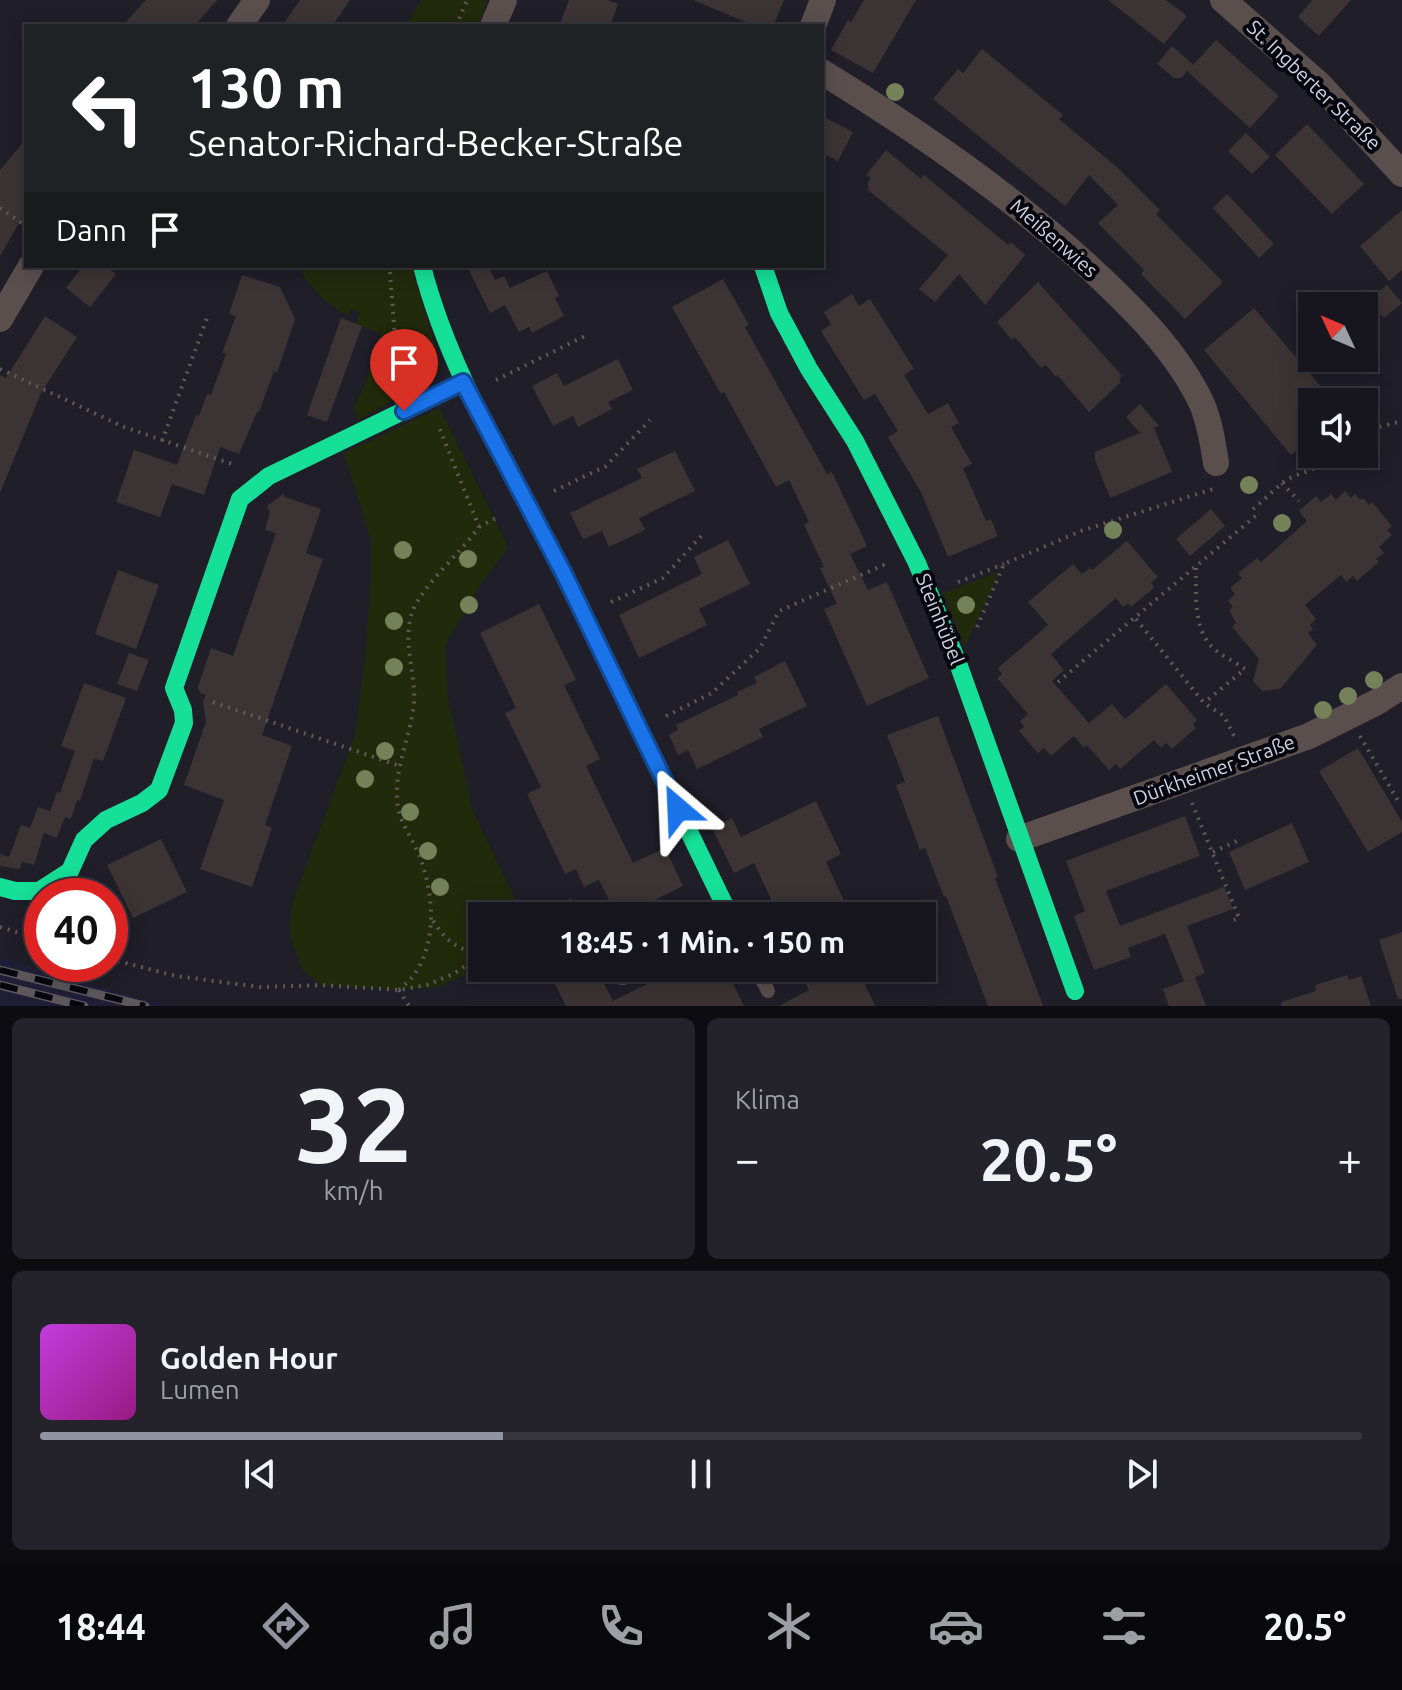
<!DOCTYPE html>
<html lang="de">
<head>
<meta charset="utf-8">
<style>
  :root { --surface:#17161f; --page:#24232c; --text:#f1f3f6; --muted:#9e9fa4; --line:#36353d; --accent:#9392a0 }
  body { margin:0; font-family:Ubuntu,sans-serif; background:var(--page); color:var(--text); height:100vh; display:flex; flex-direction:column; font-size:30px; white-space:nowrap }
  * { box-sizing:border-box; margin:0 }
  p { font-size:26px; color:var(--muted) }
  .icon { flex:none; width:44px; height:44px; fill:none; stroke:currentColor; stroke-width:2; stroke-linecap:round; stroke-linejoin:round }
  .map { position:relative; height:1006px; overflow:hidden }
  .side { display:flex; flex-direction:column; gap:12px; padding:12px; background:#0d0c11; flex:1 }
  .side>* { flex:none }
  .banner { position:absolute; left:24px; top:24px; width:800px; height:244px; border-radius:0px; box-shadow:0 4px 20px #0003,0 0 0 2px var(--line); background:#202124; color:#fff; overflow:hidden }
  .needle { width:52px; rotate:314deg }
  .fabs { position:absolute; left:1298px; top:292px; display:grid; gap:16px }
  .fabs a { display:grid; place-items:center; width:80px; height:80px; border-radius:0px; background:var(--surface); box-shadow:0 4px 20px #0003,0 0 0 2px var(--line); font-size:40px }
  .speed { position:absolute; left:24px; top:878px; display:flex; gap:16px; font-size:40px; font-weight:700; text-align:center }
  .speed>* { display:grid; place-content:center; width:104px; height:104px; border-radius:50%; background:var(--surface); box-shadow:0 4px 20px #0003,0 0 0 2px var(--line); line-height:1 }
  .speed .limit { border:12px solid #d22; background:#fff; color:#111 }
  .pin { position:absolute; display:grid; place-items:center; width:68px; height:68px; color:#fff; margin:-82px -34px; border-radius:50% 50% 50% 0; rotate:-45deg; box-shadow:0 0 8px #0007 }
  .pin .icon { rotate:45deg }
  .me { position:absolute; width:88px; margin:-44px; rotate:334deg; stroke-linejoin:round; filter:drop-shadow(0 0 6px #0008) }
  .turn { display:flex; align-items:center; gap:28px; height:168px; padding:0 32px; font-size:36px }
  .turn .icon { width:104px; height:104px; stroke-width:2.5 }
  .turn b { display:block; font-size:56px; line-height:68px }
  .then { display:flex; align-items:center; height:76px; padding:0 32px; background:#0003; gap:16px; font-size:30px }
  .big { font-size:60px; font-weight:700; line-height:1.1 }
  .side .card { flex:1; display:flex; flex-direction:column; justify-content:center; gap:12px; min-width:0; padding:0 28px; border-radius:12px; background:var(--page) }
  .side .dial { align-items:center; gap:0 }
  .dial b { font-size:104px; line-height:1 }
  .song { display:flex; align-items:center; gap:24px }
  .cover { width:96px; height:96px; border-radius:12px; background:linear-gradient(135deg,hsl(290 70% 55%),hsl(310 70% 35%)) }
  .played { height:8px; border-radius:4px; background:linear-gradient(90deg,var(--accent) 35%,var(--line) 35%) }
  .keys { display:flex; justify-content:space-around; direction:ltr }
  .heat { display:flex; justify-content:space-between; align-items:center; font-size:44px; direction:ltr }
  .side .tiles { flex:1; display:grid; gap:12px; grid-template-columns:1fr 1fr }
  .card:last-child { grid-column:span 2 }
  .trip { position:absolute; left:468px; top:902px; width:468px; height:80px; border-radius:0px; background:var(--surface); box-shadow:0 4px 20px #0003,0 0 0 2px var(--line); font-weight:700; line-height:80px; text-align:center }
  .tab-bar { display:flex; height:128px; justify-content:space-around; align-items:center; background:#09090c; color:var(--muted) }
  .tab-bar .icon { width:56px; height:56px }
  .tab-bar .selected { color:var(--accent) }
  .tab-bar b { font-size:36px; color:var(--text) }
  .map>svg:first-child { display:block }
  .built { fill:#201e37 }
  .green { fill:#222a0c }
  .building { fill:#3c3434 }
  .lines { fill:none; stroke-linecap:round; stroke-linejoin:round }
  .path { stroke:#615a5b; stroke-width:4; stroke-dasharray:2 6; stroke-linecap:butt }
  .lane { stroke:#5b4f4e; stroke-width:14 }
  .street { stroke:#5b4f4e; stroke-width:26 }
  .fast { stroke:#16e098; stroke-width:18 }
  .rail-casing { stroke:#5d575b; stroke-width:9 }
  .rail { stroke:#06060e; stroke-width:6; stroke-dasharray:18; stroke-linecap:butt }
  .tree { fill:#758259 }
  .route-casing { stroke:#114b97; stroke-width:20 }
  .route { stroke:#1a73e8; stroke-width:14 }
  .labels { text-anchor:middle; stroke-width:8; stroke-linejoin:round; paint-order:stroke }
  .street-label { font-size:20px; fill:#d1d1e0; stroke:#06060e }
</style>
</head>
<body>
<div class="map">
<svg width="1402" height="1006" viewBox="0 0 1402 1006">
  <rect width="100%" height="100%" fill="#1f1e29"/>
  <!-- built -->
  <path class="built" d="M 0,958 L 168,1006 L 0,1006 Z"/>
  <!-- green -->
  <path class="green" d="M 421,0 L 488,0 L 478,26 L 406,26 Z
    M 298,266 L 411,266 L 440,363 L 437,376 L 358,420 L 354,407 L 364,386 L 381,333 L 356,324 L 360,312 L 351,309 L 348,316 C 325,303 311,289 298,266 Z
    M 440,408 L 508,547 L 478,589 L 445,645 L 448,697 L 472,809 L 523,916 L 482,916 L 482,967 L 438,987 L 399,990 L 321,985 L 303,970 L 290,939 L 291,907 L 355,735 L 365,658 L 371,582 L 371,540 L 344,453 Z
    M 999,572 L 965,647 L 943,593 Z"/>
  <!-- building -->
  <path class="building" d="M 146,0 L 217,0 L 194,26 L 122,26 Z
    M 300,0 L 350,0 L 332,26 L 282,26 Z
    M 569,0 L 608,0 L 618,4 L 610,26 L 559,26 Z
    M 693,0 L 784,0 L 773,26 L 755,26 Z
    M 864,0 L 916,0 L 873,73 L 831,50 L 848,20 L 851,22 Z
    M 1108,0 L 1166,0 L 1187,16 L 1164,44 Z
    M 1312,0 L 1351,0 L 1319,36 L 1298,17 Z
    M 1216,40 L 1279,96 L 1250,128 L 1187,71 L 1181,78 L 1174,78 L 1157,64 L 1172,46 L 1193,64 L 1191,67 Z
    M 982,49 L 1063,115 L 1059,119 L 1118,168 L 1160,210 L 1156,214 L 1223,282 L 1185,319 L 1141,274 L 1144,270 L 1098,223 L 1118,205 L 1089,175 L 1065,206 L 933,99 L 958,69 L 963,73 Z
    M 822,116 L 853,132 L 838,161 L 822,153 Z
    M 1307,124 L 1364,184 L 1332,214 L 1275,155 Z
    M 1246,133 L 1270,157 L 1252,174 L 1228,151 Z
    M 26,139 L 26,211 L 0,256 L 0,170 Z
    M 886,150 L 921,179 L 924,175 L 1008,245 L 1011,242 L 1025,255 L 985,305 L 959,274 L 935,302 L 919,289 L 948,255 L 868,190 L 868,182 L 871,178 L 866,175 Z
    M 1227,194 L 1274,244 L 1259,258 L 1213,208 Z
    M 1402,210 L 1402,270 L 1389,281 L 1360,246 Z
    M 83,266 L 105,266 L 116,274 L 90,307 L 66,288 Z
    M 467,266 L 488,266 L 495,280 L 504,276 L 510,288 L 547,271 L 559,296 L 555,298 L 564,316 L 532,333 L 529,327 L 519,332 L 505,305 L 490,313 Z
    M 242,275 L 280,287 L 295,319 L 277,373 L 274,371 L 259,412 L 257,412 L 239,454 L 220,447 L 204,495 L 172,484 L 160,517 L 116,502 L 134,450 L 177,465 L 196,415 L 199,416 L 207,394 L 211,395 L 226,354 L 222,353 L 236,316 L 229,314 Z
    M 723,279 L 749,325 L 745,327 L 827,474 L 832,472 L 867,546 L 850,554 L 868,590 L 887,582 L 929,678 L 867,706 L 824,609 L 837,604 L 820,568 L 824,567 L 804,525 L 809,522 L 789,480 L 776,487 L 724,392 L 721,394 L 672,307 Z
    M 1038,282 L 1122,376 L 1119,379 L 1121,382 L 1089,412 L 1057,375 L 1056,377 L 1046,365 L 1041,368 L 1015,337 L 1012,340 L 997,322 Z
    M 1387,285 L 1402,303 L 1384,318 L 1368,301 Z
    M 852,294 L 859,306 L 870,299 L 914,369 L 904,375 L 928,414 L 948,403 L 959,423 L 951,427 L 972,464 L 963,468 L 986,521 L 991,519 L 998,536 L 948,557 L 921,492 L 888,437 L 898,431 L 875,394 L 864,400 L 821,331 L 831,324 L 824,312 Z
    M 1254,308 L 1334,402 L 1312,402 L 1312,438 L 1291,455 L 1204,350 Z
    M 45,316 L 77,337 L 41,393 L 0,493 L 0,375 L 6,378 Z
    M 341,318 L 362,326 L 327,422 L 307,415 Z
    M 618,359 L 633,390 L 608,402 L 612,409 L 578,427 L 573,416 L 553,426 L 532,386 L 557,373 L 564,386 Z
    M 1140,404 L 1159,426 L 1154,428 L 1172,472 L 1110,498 L 1095,460 L 1095,452 L 1140,433 L 1126,417 Z
    M 675,451 L 695,491 L 639,518 L 645,530 L 609,547 L 602,531 L 583,539 L 570,513 L 642,478 L 637,469 Z
    M 1345,491 L 1351,498 L 1355,494 L 1360,500 L 1363,498 L 1369,505 L 1372,502 L 1392,526 L 1387,530 L 1392,535 L 1379,547 L 1384,553 L 1376,559 L 1379,562 L 1357,581 L 1353,576 L 1346,582 L 1341,575 L 1305,605 L 1316,619 L 1310,625 L 1313,629 L 1308,633 L 1317,645 L 1280,689 L 1262,691 L 1253,681 L 1259,659 L 1232,627 L 1236,623 L 1229,610 L 1233,607 L 1228,601 L 1235,594 L 1230,588 L 1242,578 L 1238,573 L 1257,558 L 1261,562 L 1307,521 L 1299,511 L 1316,496 L 1321,502 L 1331,494 L 1336,500 Z
    M 283,494 L 285,497 L 321,509 L 306,553 L 323,559 L 262,735 L 292,746 L 265,825 L 272,828 L 252,887 L 200,869 L 224,800 L 184,785 L 206,722 L 203,701 L 206,695 L 200,693 L 198,687 L 211,648 L 233,656 L 276,533 L 265,530 L 270,512 L 267,506 Z
    M 1211,509 L 1225,526 L 1190,556 L 1176,539 Z
    M 728,540 L 750,584 L 699,609 L 707,625 L 639,658 L 619,615 L 702,574 L 694,557 Z
    M 1127,541 L 1158,577 L 1151,583 L 1154,588 L 1131,607 L 1128,603 L 1123,607 L 1116,598 L 1051,654 L 1064,670 L 1052,681 L 1089,723 L 1112,704 L 1125,719 L 1166,684 L 1197,720 L 1193,724 L 1196,728 L 1172,749 L 1166,743 L 1161,748 L 1154,740 L 1120,769 L 1116,764 L 1109,770 L 1087,745 L 1084,748 L 1074,736 L 1051,756 L 1044,748 L 1038,753 L 1019,731 L 1024,727 L 1020,721 L 1028,714 L 997,678 L 1002,674 L 998,668 L 1048,625 L 1028,602 L 1073,564 L 1082,574 L 1090,568 L 1092,570 Z
    M 118,570 L 159,585 L 136,649 L 95,634 Z
    M 539,604 L 576,680 L 564,685 L 600,759 L 586,766 L 633,863 L 665,848 L 683,886 L 622,916 L 617,916 L 599,880 L 584,887 L 576,869 L 565,874 L 527,794 L 541,787 L 505,713 L 516,708 L 480,633 Z
    M 129,653 L 149,660 L 137,691 L 117,684 Z
    M 785,661 L 807,706 L 759,729 L 763,737 L 697,769 L 688,750 L 678,755 L 669,735 L 678,730 L 676,725 L 738,695 L 737,692 L 757,683 L 754,677 Z
    M 84,683 L 126,698 L 103,761 L 94,758 L 80,801 L 77,800 L 71,819 L 65,817 L 57,838 L 44,833 L 34,865 L 20,861 L 22,861 L 20,869 L 0,866 L 0,854 L 9,857 L 21,825 L 30,828 L 38,807 L 50,811 L 57,792 L 60,793 L 75,751 L 61,746 Z
    M 938,716 L 998,877 L 995,878 L 1043,1006 L 988,1006 L 946,896 L 944,897 L 925,848 L 920,850 L 896,785 L 905,782 L 887,735 Z
    M 1358,748 L 1402,822 L 1402,832 L 1368,852 L 1319,771 Z
    M 816,801 L 841,854 L 826,862 L 851,916 L 779,916 L 754,863 L 734,873 L 712,828 L 732,818 L 741,837 Z
    M 1185,816 L 1200,856 L 1106,891 L 1120,926 L 1224,887 L 1233,909 L 1187,926 L 1205,973 L 1195,977 L 1206,1006 L 1169,1006 L 1163,989 L 1188,980 L 1184,981 L 1165,934 L 1128,948 L 1131,957 L 1094,970 L 1074,916 L 1085,911 L 1066,861 Z
    M 1292,823 L 1309,862 L 1245,890 L 1229,852 Z
    M 161,839 L 187,892 L 133,918 L 107,865 Z
    M 1402,932 L 1402,999 L 1398,999 L 1379,940 Z
    M 547,968 L 596,968 L 613,1001 L 679,968 L 725,968 L 744,1006 L 566,1006 Z
    M 798,968 L 857,968 L 875,1006 L 779,1006 L 809,990 Z
    M 1347,975 L 1349,980 L 1361,976 L 1371,1006 L 1281,1006 L 1281,1002 L 1316,991 L 1315,985 Z"/>
  <g class="lines">
    <!-- path -->
    <path class="path" d="M 456,26 L 467,0
      M 0,208 L 26,226
      M 390,272 L 398,379
      M 0,369 L 124,427 L 232,464
      M 496,380 L 589,334
      M 1364,431 L 1402,421
      M 162,441 L 207,318
      M 1282,483 L 1299,501
      M 554,491 L 606,466 L 650,420
      M 1253,509 L 1287,479 L 1313,469 L 1330,454
      M 479,527 L 498,517
      M 1196,568 C 1196,593 1193,629 1213,648 C 1222,656 1235,662 1245,669 L 1204,703
      M 958,582 L 1004,564
      M 611,602 L 663,578 L 703,534
      M 1136,619 L 1204,703 L 1224,716 L 1234,736
      M 977,627 L 1004,564 L 1081,531 L 1213,489
      M 1058,682 L 1258,514
      M 213,702 L 400,766
      M 666,716 L 712,693 L 760,648 L 779,611 L 886,564
      M 1360,736 L 1400,804
      M 1192,803 L 1239,918 L 1234,920
      M 1213,852 L 1239,840
      M 569,900 L 575,912
      M 567,916 L 589,906 L 594,916
      M 433,921 C 448,943 456,948 481,955
      M 0,927 L 42,940
      M 28,936 L 32,921
      M 110,959 L 176,976 L 260,987 L 321,985 L 399,990 L 427,985 L 453,974 L 482,955
      M 399,990 C 405,984 412,979 416,972 C 438,937 433,891 419,855 C 411,835 398,821 397,799 C 395,766 411,735 414,703 C 416,673 402,641 412,613 C 421,586 462,552 479,527 L 439,427
      M 399,990 L 409,1006"/>
    <!-- lane -->
    <path class="lane" d="M 756,968 L 768,991"/>
    <!-- street -->
    <path class="street" d="M 1223,0 L 1319,84 L 1402,174
      M 239,26 L 257,0
      M 493,26 L 504,0
      M 813,26 L 823,0
      M 822,72 C 918,131 1008,193 1091,269 C 1133,308 1177,351 1202,404 C 1210,423 1213,444 1216,463
      M 0,319 L 31,266
      M 1019,839 L 1309,736 L 1377,702 L 1402,686
      M 623,972 L 632,968"/>
    <!-- fast -->
    <path class="fast" d="M 422,266 C 450,376 513,472 563,573 C 620,686 674,802 730,916
      M 763,266 L 779,313 L 809,369 L 855,441 L 917,563 L 959,666 L 1075,991
      M 0,887 L 15,891 L 39,891 L 70,871 L 84,840 L 106,820 L 142,803 L 159,790 L 184,723 L 183,710 L 174,688 L 240,499 L 269,476 L 463,382"/>
    <!-- rail casing -->
    <g class="rail-casing">
      <path id="rail" d="M 0,970 L 145,1006
        M 0,985 L 84,1006"/>
    </g>
    <!-- rail -->
    <use href="#rail" class="rail"/>
  </g>
  <!-- trees -->
  <g class="tree">
    <circle cx="895" cy="92" r="9"/>
    <circle cx="1249" cy="485" r="9"/>
    <circle cx="1282" cy="523" r="9"/>
    <circle cx="1113" cy="530" r="9"/>
    <circle cx="403" cy="550" r="9"/>
    <circle cx="468" cy="559" r="9"/>
    <circle cx="469" cy="605" r="9"/>
    <circle cx="966" cy="605" r="9"/>
    <circle cx="394" cy="621" r="9"/>
    <circle cx="394" cy="667" r="9"/>
    <circle cx="1374" cy="680" r="9"/>
    <circle cx="1348" cy="696" r="9"/>
    <circle cx="1323" cy="710" r="9"/>
    <circle cx="385" cy="751" r="9"/>
    <circle cx="365" cy="779" r="9"/>
    <circle cx="410" cy="812" r="9"/>
    <circle cx="428" cy="851" r="9"/>
    <circle cx="440" cy="887" r="9"/>
  </g>
  <g class="lines">
    <!-- route casing -->
    <g class="route-casing">
      <path id="route" d="M 404,411 L 463,382 L 563,572 L 678,809"/>
    </g>
    <!-- route -->
    <use href="#route" class="route"/>
  </g>
  <g class="labels">
    <!-- street labels -->
    <g class="street-label">
      <text transform="translate(1314 85) rotate(44)" y="7">St. Ingberter Straße</text>
      <text transform="translate(1054 238) rotate(41)" y="7">Meißenwies</text>
      <text transform="translate(940 619) rotate(68)" y="7">Steinhübel</text>
      <text transform="translate(1214 770) rotate(-20)" y="7">Dürkheimer Straße</text>
    </g>
  </g>
</svg>
<div class="fabs">
<a><svg class="needle" viewBox="-14 -14 28 28"><path d="M0-13l5 13h-10z" fill="#e53935"/><path d="M0 13l5-13h-10z" fill="#9e9fa4"/></svg></a>
<a><svg class="icon" aria-label="sound" viewBox="0 0 24 24"><path d="M4 9h4l5-4v14l-5-4H4zM17 9q2 3 0 6"/></svg></a>
</div>
<div class="speed"><div class="limit">40</div></div>
<div class="pin" style="left:404px;top:411px;background:#d93025"><svg class="icon" aria-label="arrive" viewBox="0 0 24 24"><path d="M6 21V4h12l-3 4 3 4H6"/></svg></div>
<svg class="me" style="left:678px;top:809px" viewBox="-20 -20 40 40"><path d="M0-17L14 15 0 8-14 15z" fill="#1a73e8" stroke="#fff" stroke-width="4"/></svg>
<div class="trip">18:45 · 1 Min. · 150 m</div>
<div class="banner">
<div class="turn"><svg class="icon" aria-label="left" viewBox="0 0 24 24"><path d="M17 20v-9H6M10 6l-5 5 5 5"/></svg><div><b>130 m</b>Senator-Richard-Becker-Straße</div></div>
<div class="then">Dann<svg class="icon" aria-label="arrive" viewBox="0 0 24 24"><path d="M6 21V4h12l-3 4 3 4H6"/></svg></div>
</div>
</div>
<section class="side">
<div class="tiles">
<div class="card dial"><b>32</b><p>km/h</p></div>
<div class="card"><p>Klima</p>
<div class="heat"><a>−</a><b class="big">20.5°</b><a>+</a></div>
</div>
<div class="card">
<div class="song"><i class="cover"></i><div><b>Golden Hour</b><p>Lumen</p></div></div>
<div class="played"></div>
<div class="keys"><svg class="icon" aria-label="previous" viewBox="0 0 24 24"><path d="M18 5L8 12l10 7zM5 5v14"/></svg><svg class="icon" aria-label="pause" viewBox="0 0 24 24"><path d="M8 5v14M16 5v14"/></svg><svg class="icon" aria-label="next" viewBox="0 0 24 24"><path d="M6 5l10 7-10 7zM19 5v14"/></svg></div>
</div>
</div>
</section>
<nav class="tab-bar">
<b>18:44</b>
<svg class="icon selected" aria-label="directions" viewBox="0 0 24 24"><path d="M12 3l9 9-9 9-9-9zM9 14v-3h6M13 9l2 2-2 2"/></svg>
<svg class="icon" aria-label="music" viewBox="0 0 24 24"><path d="M9 18V5l10-2v13"/><circle cx="6" cy="18" r="3"/><circle cx="16" cy="16" r="3"/></svg>
<svg class="icon" aria-label="phone" viewBox="0 0 24 24"><path d="M5 4h4l2 5-3 2q2 4 5 5l2-3 5 2v4C11 20 4 13 5 4z"/></svg>
<svg class="icon" aria-label="climate" viewBox="0 0 24 24"><path d="M12 3v18M4 7l16 10M4 17L20 7"/></svg>
<svg class="icon" aria-label="car" viewBox="0 0 24 24"><path d="M5 17H2v-5l4-1 3-4h7l3 4 3 1v5h-3M9 17h6M6 11h13"/><circle cx="7" cy="17" r="2"/><circle cx="17" cy="17" r="2"/></svg>
<svg class="icon" aria-label="filters" viewBox="0 0 24 24"><path d="M4 7h16M4 17h16"/><circle cx="9" cy="7" r="2"/><circle cx="15" cy="17" r="2"/></svg>
<b>20.5°</b>
</nav>
</body>
</html>
